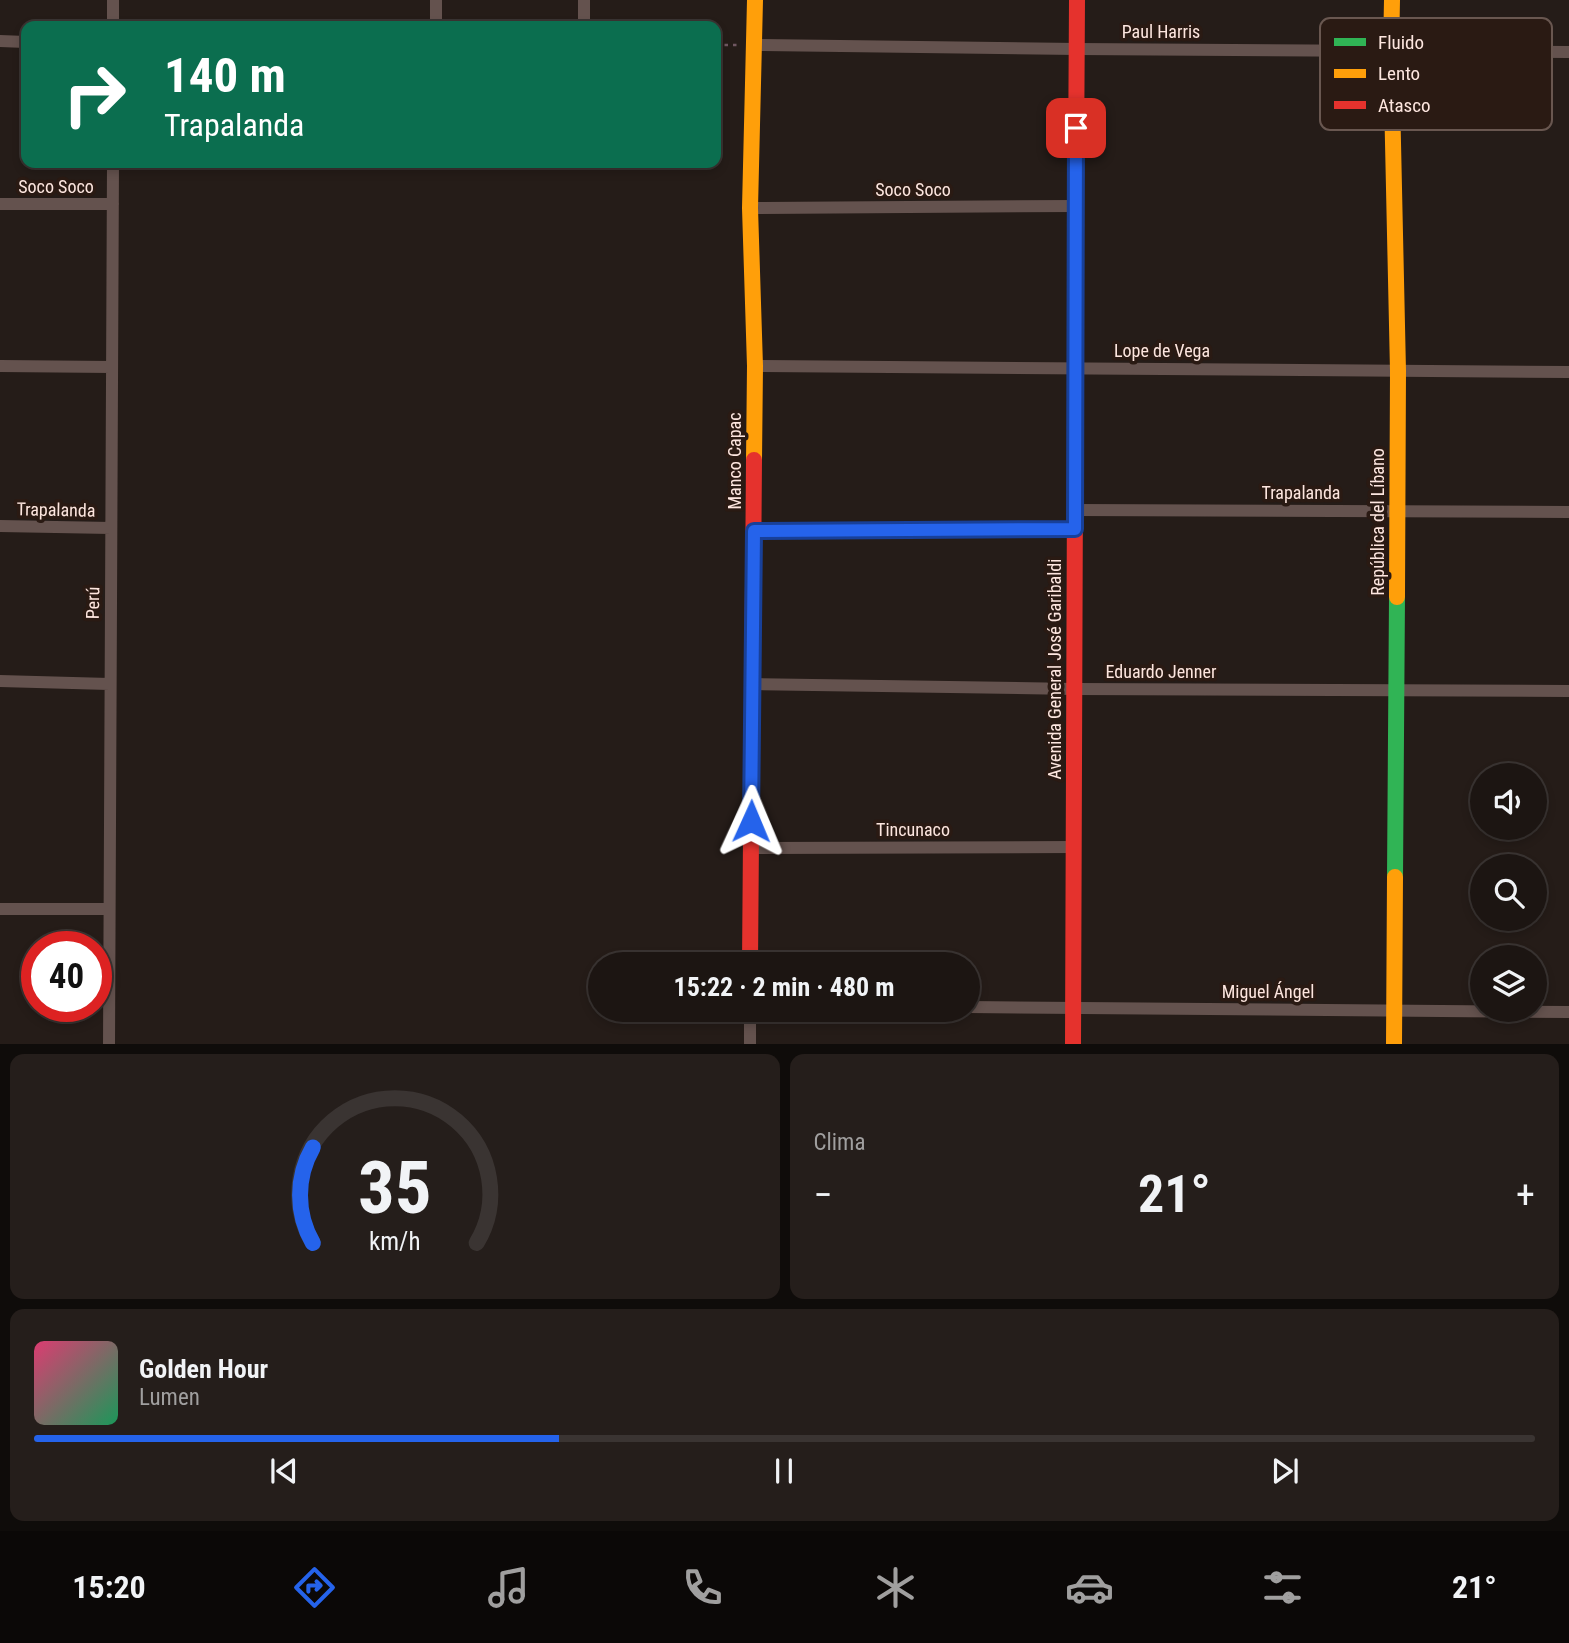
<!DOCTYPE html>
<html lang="es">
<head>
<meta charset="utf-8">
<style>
  :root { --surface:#1c1512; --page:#251e1b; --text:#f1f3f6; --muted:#a09f9f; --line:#3a3432; --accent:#2563eb }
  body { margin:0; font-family:"Roboto Condensed",sans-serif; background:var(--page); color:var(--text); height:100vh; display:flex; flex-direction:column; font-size:26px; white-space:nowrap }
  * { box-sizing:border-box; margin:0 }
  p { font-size:23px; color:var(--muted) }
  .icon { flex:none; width:38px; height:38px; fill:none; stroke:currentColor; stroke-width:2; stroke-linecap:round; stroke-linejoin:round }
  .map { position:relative; height:1044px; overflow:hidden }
  .details { display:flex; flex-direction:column; gap:10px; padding:10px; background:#0f0c0a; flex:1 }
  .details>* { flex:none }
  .top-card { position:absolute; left:21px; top:21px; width:700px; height:147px; border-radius:14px; box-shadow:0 4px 10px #0003,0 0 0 2px var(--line); background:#0b6e4f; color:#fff; overflow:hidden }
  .fabs { position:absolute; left:1470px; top:763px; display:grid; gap:14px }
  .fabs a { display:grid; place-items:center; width:77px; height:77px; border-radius:50%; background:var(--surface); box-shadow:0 4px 10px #0003,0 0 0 2px var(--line); font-size:35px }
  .speed { position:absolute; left:21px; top:931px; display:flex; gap:14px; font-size:35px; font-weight:700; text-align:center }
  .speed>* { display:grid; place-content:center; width:91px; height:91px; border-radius:50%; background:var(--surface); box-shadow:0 4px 10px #0003,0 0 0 2px var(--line); line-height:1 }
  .speed .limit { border:10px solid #d22; background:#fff; color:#111 }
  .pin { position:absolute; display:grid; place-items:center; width:60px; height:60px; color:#fff; margin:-30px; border-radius:14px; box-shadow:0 4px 10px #0006 }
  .me { position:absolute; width:77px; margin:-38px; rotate:1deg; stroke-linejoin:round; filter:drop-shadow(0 0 5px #0008) }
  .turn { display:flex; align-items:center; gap:24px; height:147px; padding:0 28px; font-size:32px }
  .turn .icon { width:91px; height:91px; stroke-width:2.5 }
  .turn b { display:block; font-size:49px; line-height:60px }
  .big { font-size:52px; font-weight:700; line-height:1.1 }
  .details .card { flex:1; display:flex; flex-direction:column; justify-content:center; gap:10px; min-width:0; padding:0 24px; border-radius:14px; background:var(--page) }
  .details .dial { align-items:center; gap:0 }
  .dial svg { height:182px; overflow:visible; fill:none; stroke:var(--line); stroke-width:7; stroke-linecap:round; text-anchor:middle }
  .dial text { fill:var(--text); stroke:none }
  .song { display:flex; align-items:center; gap:21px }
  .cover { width:84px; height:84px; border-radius:10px; background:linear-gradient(135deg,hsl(340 70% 55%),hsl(150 70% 35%)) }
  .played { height:7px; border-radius:4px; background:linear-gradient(90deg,var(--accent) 35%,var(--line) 35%) }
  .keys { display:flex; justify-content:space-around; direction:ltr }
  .heat { display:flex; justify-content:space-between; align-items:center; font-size:38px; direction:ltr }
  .details .tiles { flex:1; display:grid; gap:10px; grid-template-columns:1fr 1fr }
  .card:last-child { grid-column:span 2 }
  .trip { position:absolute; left:588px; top:952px; width:392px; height:70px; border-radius:35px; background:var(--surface); box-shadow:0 4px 10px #0003,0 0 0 2px var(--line); font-weight:700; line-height:70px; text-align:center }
  .dock { display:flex; height:112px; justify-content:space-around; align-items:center; background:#0b0807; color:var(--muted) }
  .dock .icon { width:49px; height:49px }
  .dock .selected { color:var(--accent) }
  .dock b { font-size:32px; color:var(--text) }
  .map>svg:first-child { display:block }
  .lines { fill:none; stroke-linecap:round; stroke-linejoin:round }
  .path { stroke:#705761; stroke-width:2.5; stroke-dasharray:3.5 5; stroke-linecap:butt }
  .street { stroke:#64524e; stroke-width:12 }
  .fast { stroke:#30b455; stroke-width:16 }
  .slow { stroke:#ff9f0a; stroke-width:16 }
  .jam { stroke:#e5322d; stroke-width:16 }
  .route-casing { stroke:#184099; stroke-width:18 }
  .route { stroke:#2563eb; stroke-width:12 }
  .labels { text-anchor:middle; stroke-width:7; stroke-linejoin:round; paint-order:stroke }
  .street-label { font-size:18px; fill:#fde6df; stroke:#2a1a13 }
  .key { fill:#2a1a13; stroke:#695750; stroke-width:2 }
  .key-label { font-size:19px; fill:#fde6df }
</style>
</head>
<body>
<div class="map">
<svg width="1569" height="1045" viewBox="0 0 1569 1045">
  <rect width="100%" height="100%" fill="#251c18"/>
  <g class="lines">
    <!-- path -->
    <path class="path" d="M 716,45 L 740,45"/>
    <!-- street -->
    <path class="street" d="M 113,26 L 113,0
      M 436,26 L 436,0
      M 584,26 L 584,0
      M 0,41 L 26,42
      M 754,45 L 1077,49 L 1569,52
      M 0,204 L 113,204
      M 750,208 L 1076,206
      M 0,366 L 112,367
      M 755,366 L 1569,372
      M 1075,510 L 1569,512
      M 0,526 L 111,528
      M 754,531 L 1075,529
      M 0,681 L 109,684
      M 752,684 L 1075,689 L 1569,691
      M 751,848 L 1074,847
      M 0,909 L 109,909
      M 968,1007 L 1569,1012
      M 109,1045 L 113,163
      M 750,1045 L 750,1010"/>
    <!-- fast -->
    <path class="fast" d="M 1395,877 L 1397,597"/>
    <!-- slow -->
    <path class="slow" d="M 1392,0 L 1391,51 L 1398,371 L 1397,597
      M 754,460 L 755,366 L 750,208 L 755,0
      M 1075,483 L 1076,169
      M 1394,1045 L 1395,877"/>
    <!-- jam -->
    <path class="jam" d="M 1076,169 L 1077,0
      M 750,964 L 754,460
      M 1073,1045 L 1075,483"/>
  </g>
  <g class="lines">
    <!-- route casing -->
    <g class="route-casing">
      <path id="route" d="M 751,821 L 754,531 L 1075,529 L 1076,128"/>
    </g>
    <!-- route -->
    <use href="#route" class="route"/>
  </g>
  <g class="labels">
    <!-- street labels -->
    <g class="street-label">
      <text x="1161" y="38">Paul Harris</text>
      <text x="56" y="193">Soco Soco</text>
      <text x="913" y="196">Soco Soco</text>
      <text x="1162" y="357">Lope de Vega</text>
      <text transform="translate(735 461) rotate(-90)" y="6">Manco Capac</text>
      <text x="1301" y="499">Trapalanda</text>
      <text transform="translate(56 510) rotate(1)" y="6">Trapalanda</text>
      <text transform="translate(1378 522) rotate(-90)" y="6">República del Líbano</text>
      <text transform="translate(93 603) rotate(-89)" y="6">Perú</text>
      <text transform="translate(1055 669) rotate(-90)" y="6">Avenida General José Garibaldi</text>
      <text x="1161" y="678">Eduardo Jenner</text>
      <text x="913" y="836">Tincunaco</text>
      <text x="1268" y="998">Miguel Ángel</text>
    </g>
  </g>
  <!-- legend -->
  <rect x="1320" y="18" width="232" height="112" rx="10" class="key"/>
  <rect x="1334" y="38" width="32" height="8" fill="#30b455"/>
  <rect x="1334" y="69" width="32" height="9" fill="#ff9f0a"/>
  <rect x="1334" y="101" width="32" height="8" fill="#e5322d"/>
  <g class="key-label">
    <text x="1378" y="49">Fluido</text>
    <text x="1378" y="80">Lento</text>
    <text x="1378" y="112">Atasco</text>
  </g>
</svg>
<div class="fabs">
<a><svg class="icon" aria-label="sound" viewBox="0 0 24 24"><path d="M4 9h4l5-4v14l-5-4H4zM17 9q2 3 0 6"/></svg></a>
<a><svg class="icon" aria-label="search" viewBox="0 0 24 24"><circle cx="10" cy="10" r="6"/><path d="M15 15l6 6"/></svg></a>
<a><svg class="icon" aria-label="layers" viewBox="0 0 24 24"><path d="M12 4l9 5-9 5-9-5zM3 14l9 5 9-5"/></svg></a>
</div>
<div class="speed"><div class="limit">40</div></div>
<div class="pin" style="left:1076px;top:128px;background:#d93025"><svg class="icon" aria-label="arrive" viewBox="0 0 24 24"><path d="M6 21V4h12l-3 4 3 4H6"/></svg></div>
<svg class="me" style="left:751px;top:821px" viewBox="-20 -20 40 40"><path d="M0-17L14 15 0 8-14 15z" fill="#2563eb" stroke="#fff" stroke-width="4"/></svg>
<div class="trip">15:22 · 2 min · 480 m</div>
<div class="top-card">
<div class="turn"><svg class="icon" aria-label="right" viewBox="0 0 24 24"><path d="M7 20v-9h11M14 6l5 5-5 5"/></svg><div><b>140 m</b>Trapalanda</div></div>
</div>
</div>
<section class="details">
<div class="tiles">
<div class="card dial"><svg viewBox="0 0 100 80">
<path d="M14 69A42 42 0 1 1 86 69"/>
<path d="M14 69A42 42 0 0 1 14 27" stroke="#2563eb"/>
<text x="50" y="56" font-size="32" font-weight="700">35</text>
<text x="50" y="72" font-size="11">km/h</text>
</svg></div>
<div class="card"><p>Clima</p>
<div class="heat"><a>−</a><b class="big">21°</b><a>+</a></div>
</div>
<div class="card">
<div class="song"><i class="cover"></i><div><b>Golden Hour</b><p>Lumen</p></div></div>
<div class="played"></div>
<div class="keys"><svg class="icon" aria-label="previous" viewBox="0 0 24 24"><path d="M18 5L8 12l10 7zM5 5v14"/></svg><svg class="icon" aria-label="pause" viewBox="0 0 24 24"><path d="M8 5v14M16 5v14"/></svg><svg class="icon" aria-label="next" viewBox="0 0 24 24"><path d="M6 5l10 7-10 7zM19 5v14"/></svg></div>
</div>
</div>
</section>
<nav class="dock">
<b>15:20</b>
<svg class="icon selected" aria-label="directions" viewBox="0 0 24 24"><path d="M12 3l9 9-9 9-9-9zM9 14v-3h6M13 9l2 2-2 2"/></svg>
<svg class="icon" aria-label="music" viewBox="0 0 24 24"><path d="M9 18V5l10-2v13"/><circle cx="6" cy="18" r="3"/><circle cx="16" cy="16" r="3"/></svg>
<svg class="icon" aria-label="phone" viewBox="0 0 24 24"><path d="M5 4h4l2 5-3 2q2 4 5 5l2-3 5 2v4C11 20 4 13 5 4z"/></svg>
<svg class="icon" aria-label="climate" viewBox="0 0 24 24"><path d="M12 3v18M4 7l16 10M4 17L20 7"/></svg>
<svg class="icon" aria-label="car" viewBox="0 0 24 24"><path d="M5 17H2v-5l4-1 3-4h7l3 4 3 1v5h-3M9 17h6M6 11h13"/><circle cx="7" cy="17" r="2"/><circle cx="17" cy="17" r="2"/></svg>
<svg class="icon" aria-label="filters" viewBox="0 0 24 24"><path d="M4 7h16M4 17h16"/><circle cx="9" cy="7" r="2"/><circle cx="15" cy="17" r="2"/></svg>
<b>21°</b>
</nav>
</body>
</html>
